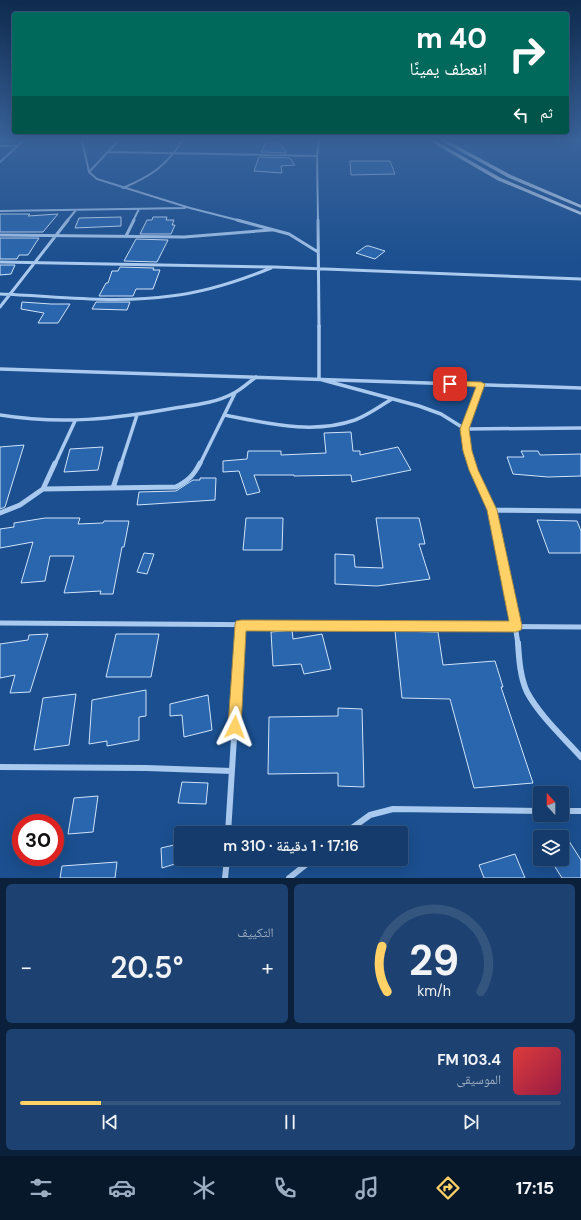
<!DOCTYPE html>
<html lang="ar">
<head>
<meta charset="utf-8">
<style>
  :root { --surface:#143b6b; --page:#1d4271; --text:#f1f3f6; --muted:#9dadc1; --line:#33557e; --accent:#ffd166 }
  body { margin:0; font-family:"DM Sans","Noto Naskh Arabic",sans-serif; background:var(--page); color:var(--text); direction:rtl; height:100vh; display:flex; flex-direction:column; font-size:15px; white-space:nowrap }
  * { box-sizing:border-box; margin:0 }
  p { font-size:13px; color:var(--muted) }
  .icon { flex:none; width:22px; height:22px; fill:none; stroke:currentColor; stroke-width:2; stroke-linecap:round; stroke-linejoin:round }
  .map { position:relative; height:878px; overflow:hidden; direction:ltr }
  .sheet { display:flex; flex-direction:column; gap:6px; padding:6px; background:#0b203b; flex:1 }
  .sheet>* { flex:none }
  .guide { position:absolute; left:12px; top:12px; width:557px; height:122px; border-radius:4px; box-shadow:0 4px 16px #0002,0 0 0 1px var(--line); direction:rtl; background:#00695c; color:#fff; overflow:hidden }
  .needle { width:26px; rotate:339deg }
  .tools { position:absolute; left:533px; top:786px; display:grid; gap:8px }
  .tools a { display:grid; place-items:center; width:36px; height:36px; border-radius:4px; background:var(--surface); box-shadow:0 4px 16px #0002,0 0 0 1px var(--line); font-size:20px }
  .speed { position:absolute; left:12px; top:814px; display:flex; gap:8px; font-size:20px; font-weight:700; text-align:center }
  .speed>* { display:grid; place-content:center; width:52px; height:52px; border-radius:50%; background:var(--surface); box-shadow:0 4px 16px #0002,0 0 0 1px var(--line); line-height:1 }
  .speed .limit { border:6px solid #d22; background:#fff; color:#111 }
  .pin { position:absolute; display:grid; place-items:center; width:34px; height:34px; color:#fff; margin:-17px; border-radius:8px; box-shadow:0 2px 6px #0006 }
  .me { position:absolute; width:44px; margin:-22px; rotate:3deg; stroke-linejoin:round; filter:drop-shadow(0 0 3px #0008) }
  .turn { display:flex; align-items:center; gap:14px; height:84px; padding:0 16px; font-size:18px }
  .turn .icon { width:52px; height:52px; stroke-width:2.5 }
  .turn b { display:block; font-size:28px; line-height:34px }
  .then { display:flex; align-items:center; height:38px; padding:0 16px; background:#0003; gap:8px; font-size:15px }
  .big { font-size:30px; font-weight:600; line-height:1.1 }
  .sheet .card { flex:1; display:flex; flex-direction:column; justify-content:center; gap:6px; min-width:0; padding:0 14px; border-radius:6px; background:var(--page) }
  .sheet .dial { align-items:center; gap:0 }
  .dial svg { height:104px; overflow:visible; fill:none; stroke:var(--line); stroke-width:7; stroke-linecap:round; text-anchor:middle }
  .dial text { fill:var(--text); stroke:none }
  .song { display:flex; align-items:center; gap:12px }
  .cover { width:48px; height:48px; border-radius:6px; background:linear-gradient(135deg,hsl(0 70% 55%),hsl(340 70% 35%)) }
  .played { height:4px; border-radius:2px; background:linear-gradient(90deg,var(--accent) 15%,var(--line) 15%) }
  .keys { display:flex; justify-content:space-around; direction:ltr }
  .heat { display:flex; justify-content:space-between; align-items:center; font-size:22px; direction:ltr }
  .sheet .tiles { flex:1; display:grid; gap:6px; grid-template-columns:1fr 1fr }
  .card:last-child { grid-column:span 2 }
  .trip { position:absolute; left:174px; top:826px; width:234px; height:40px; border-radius:4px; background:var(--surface); box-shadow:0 4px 16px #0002,0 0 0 1px var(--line); font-weight:600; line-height:40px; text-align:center; direction:rtl }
  .tabs { display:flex; height:64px; justify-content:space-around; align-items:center; background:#08182b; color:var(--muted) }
  .tabs .icon { width:28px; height:28px }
  .tabs .current { color:var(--accent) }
  .tabs b { font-size:18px; color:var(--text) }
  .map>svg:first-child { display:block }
  .building { fill:#2a66ad; stroke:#cfe3fa }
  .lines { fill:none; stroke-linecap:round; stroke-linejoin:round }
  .minor-far4 { stroke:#a9c9ee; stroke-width:2 }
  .minor-far3 { stroke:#a9c9ee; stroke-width:3 }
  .minor-far2 { stroke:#a9c9ee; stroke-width:3.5 }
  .minor-far1 { stroke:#a9c9ee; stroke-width:5 }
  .minor { stroke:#a9c9ee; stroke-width:6 }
  .secondary { fill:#d6e6fa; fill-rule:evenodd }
  .route { fill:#ffd166; stroke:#a68842 }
</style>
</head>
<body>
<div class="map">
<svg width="581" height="878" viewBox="0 0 581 878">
  <rect width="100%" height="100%" fill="#1b4f8f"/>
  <!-- building -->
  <path class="building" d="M 266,143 L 279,143 L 287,153 L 261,152 Z
    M 259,157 L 290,158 L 295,165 L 281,166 L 282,173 L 254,171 Z
    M 350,161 L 390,161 L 395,174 L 351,175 Z
    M 0,214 L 30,214 L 28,216 L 58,214 L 43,232 L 0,232 Z
    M 121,217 L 121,226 L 75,228 L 79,218 Z
    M 153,217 L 167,217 L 166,220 L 174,220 L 172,225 L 175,225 L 171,234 L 140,234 L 147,220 L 152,220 Z
    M 0,238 L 39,238 L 28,255 L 19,255 L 17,259 L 0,259 Z
    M 136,239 L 168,240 L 157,262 L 124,261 Z
    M 366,246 L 369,246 L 385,251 L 375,259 L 356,253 Z
    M 0,265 L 15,265 L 11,274 L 0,275 Z
    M 120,267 L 154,268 L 153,270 L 160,270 L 153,289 L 136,289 L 133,296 L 99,296 L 106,283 L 108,283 L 112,271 L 118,271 Z
    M 22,302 L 51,304 L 70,304 L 58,323 L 38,323 L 44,313 L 21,309 Z
    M 96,302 L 130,302 L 127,310 L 92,309 Z
    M 351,432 L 353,451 L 360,451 L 360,455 L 398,447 L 411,470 L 352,482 L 351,475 L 294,476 L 294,475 L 254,475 L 260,492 L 247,495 L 239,471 L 223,472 L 223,461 L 247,459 L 248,451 L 281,451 L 281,455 L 326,453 L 324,433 Z
    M 24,445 L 5,507 L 0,509 L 0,447 Z
    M 103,447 L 98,470 L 64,472 L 70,449 Z
    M 521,451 L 538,451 L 540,455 L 581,454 L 581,476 L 548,477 L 513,474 L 507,457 L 524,457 Z
    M 200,478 L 216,478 L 215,500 L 137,505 L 139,492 L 176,491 L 193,480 L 200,480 Z
    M 45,518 L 80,518 L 78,524 L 103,523 L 104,521 L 129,521 L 124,547 L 122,547 L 113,594 L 100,594 L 101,591 L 64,593 L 74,556 L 50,556 L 45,581 L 21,583 L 33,542 L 0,548 L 0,529 L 14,527 L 14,523 Z
    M 246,518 L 283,518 L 282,550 L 243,550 Z
    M 376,518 L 419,518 L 425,544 L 419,544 L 430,579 L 377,586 L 335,584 L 335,554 L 354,555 L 355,567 L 383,568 Z
    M 537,520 L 577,521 L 581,531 L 581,553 L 549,553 Z
    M 144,553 L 154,554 L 147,574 L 137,572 Z
    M 292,630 L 293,639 L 322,634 L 331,669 L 304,674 L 301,664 L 273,666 L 271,632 Z
    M 395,631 L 438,632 L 443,665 L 495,661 L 503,687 L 501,687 L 533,783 L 474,788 L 450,699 L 402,698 Z
    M 48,634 L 30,692 L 10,693 L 15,675 L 0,678 L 0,644 L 28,640 L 29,635 Z
    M 116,634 L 159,634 L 151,677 L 106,677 Z
    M 146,690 L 146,716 L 139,717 L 139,740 L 107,746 L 107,741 L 89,744 L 92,700 Z
    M 76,694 L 69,745 L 34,750 L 43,698 Z
    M 208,695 L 212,730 L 184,737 L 182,715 L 170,716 L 170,704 Z
    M 338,708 L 362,709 L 364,787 L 338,786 L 338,773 L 268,774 L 269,717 L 338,716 Z
    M 182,782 L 208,783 L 206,804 L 178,803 Z
    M 98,796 L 93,832 L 68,834 L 74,798 Z
    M 562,830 L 581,860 L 581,878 L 562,878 L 550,859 L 562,859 Z
    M 174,845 L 175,864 L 162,868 L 161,848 Z
    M 515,854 L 525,878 L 484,878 L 479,865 Z
    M 117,862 L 115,878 L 60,878 L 62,866 Z"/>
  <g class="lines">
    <!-- minor-far4 -->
    <path class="minor-far4" d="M 82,140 L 89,172 L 97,179 L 190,208 L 241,221
      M 0,146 L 17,146
      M 108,152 L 317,156
      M 0,162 L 24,140
      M 89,172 L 119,140
      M 123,188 C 151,176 166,166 183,140
      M 0,211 L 185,208
      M 67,221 L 76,210
      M 133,221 L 139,209
      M 318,221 L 317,156 L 319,140"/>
    <!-- minor-far3 -->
    <path class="minor-far3" d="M 237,220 L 289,234 L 318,252
      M 318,220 L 319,327
      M 0,235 L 184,237 L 271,230
      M 126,236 L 134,220
      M 0,262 L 274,267 L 581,279
      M 0,294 C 56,296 115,304 171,296 C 206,292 239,281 271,268
      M 0,307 L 68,220"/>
    <!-- minor-far2 -->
    <path class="minor-far2" d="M 319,326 L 319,379 L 419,406 L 441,414 L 465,429 L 581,428
      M 0,369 L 581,388
      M 0,415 C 62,425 114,419 175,408 C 195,405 216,403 234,393 C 242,389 249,382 256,377
      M 224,415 C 267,423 312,435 355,420 C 368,415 380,406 392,399
      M 55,464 L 75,421
      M 121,464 L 137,415
      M 200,464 L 235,393
      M 471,464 L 465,429 L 481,384"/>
    <!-- minor-far1 -->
    <path class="minor-far1" d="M 471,463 L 492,510 L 507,575 L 518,644
      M 113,488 L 121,463
      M 43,489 L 176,487 C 188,481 194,475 200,463
      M 492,510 L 581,511
      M 0,513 L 20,505 L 43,489 L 55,463
      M 0,623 L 581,627
      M 240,644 L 241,625"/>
    <!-- minor -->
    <path class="minor" d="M 518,643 C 519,658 520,677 527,692 C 540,716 563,737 581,757
      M 0,767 L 146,768 L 232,771
      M 562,811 L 581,811
      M 228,833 L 240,643
      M 345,833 L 370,815 L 393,809 L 540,811
      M 225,878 L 227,859
      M 289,878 L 313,859"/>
    <!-- secondary -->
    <path class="secondary" d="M 434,140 L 501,178 L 581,212 L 581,215 L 497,180 L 428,140 Z
      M 446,140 L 511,175 L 581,205 L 581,208 L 507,177 L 440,140 Z"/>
  </g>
  <!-- sky -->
  <linearGradient id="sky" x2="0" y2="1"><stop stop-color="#0f2b4f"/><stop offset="0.53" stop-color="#39639b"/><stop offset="1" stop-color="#39639b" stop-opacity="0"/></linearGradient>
  <rect width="581" height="263" fill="url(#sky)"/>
  <!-- route -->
  <path class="route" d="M 450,381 L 481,382 L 485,384 L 469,429 L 472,451 L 478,470 L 497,510 L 522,626 L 521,630 L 516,632 L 246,631 L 241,727 L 239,732 L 235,734 L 230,732 L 228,727 L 235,625 L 236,621 L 241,620 L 509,621 L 487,510 L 469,470 L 463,451 L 460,429 L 476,387 L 447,385 L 446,384 L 447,382 Z"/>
</svg>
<div class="tools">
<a><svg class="needle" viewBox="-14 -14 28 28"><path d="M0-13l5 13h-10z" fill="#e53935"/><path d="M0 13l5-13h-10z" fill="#9dadc1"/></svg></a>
<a><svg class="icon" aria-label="layers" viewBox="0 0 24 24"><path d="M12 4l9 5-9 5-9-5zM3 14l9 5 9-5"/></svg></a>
</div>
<div class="speed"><div class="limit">30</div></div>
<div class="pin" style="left:450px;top:384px;background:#d93025"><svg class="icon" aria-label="arrive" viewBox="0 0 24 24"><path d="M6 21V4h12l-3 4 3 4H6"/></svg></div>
<svg class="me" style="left:235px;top:727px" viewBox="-20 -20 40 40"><path d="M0-17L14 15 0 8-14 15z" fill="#ffd166" stroke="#fff" stroke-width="4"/></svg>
<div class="trip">17:16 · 1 دقيقة · 310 m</div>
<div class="guide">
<div class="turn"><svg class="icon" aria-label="right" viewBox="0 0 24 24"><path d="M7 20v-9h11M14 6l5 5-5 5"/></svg><div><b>40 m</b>انعطف يمينًا</div></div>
<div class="then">ثم<svg class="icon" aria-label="left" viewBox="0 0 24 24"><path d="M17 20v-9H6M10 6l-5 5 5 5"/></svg></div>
</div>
</div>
<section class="sheet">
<div class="tiles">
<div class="card dial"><svg viewBox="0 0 100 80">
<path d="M14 69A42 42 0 1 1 86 69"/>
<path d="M14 69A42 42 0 0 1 10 34" stroke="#ffd166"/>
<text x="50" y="56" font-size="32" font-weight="700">29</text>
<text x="50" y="72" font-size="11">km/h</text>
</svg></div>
<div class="card"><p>التكييف</p>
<div class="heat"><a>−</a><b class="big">20.5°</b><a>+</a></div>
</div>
<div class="card">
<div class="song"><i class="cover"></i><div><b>103.4 FM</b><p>الموسيقى</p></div></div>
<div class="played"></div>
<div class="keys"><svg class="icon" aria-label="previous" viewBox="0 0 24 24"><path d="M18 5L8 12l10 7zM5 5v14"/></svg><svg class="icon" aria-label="pause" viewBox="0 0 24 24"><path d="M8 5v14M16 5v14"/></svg><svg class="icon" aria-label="next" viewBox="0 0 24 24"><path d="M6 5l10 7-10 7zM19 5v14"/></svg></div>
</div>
</div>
</section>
<nav class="tabs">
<b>17:15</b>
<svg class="icon current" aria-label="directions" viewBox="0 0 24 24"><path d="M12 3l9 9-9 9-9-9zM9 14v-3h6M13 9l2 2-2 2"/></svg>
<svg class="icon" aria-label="music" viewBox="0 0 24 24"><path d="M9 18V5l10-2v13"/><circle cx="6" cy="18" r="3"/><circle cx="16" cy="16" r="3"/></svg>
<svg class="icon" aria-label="phone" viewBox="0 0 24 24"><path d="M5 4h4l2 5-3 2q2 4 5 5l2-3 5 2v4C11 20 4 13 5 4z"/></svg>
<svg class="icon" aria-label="climate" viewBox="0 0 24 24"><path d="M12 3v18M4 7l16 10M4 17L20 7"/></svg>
<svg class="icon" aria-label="car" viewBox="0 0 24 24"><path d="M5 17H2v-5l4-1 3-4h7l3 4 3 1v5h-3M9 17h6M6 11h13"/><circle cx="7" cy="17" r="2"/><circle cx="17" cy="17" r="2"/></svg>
<svg class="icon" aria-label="filters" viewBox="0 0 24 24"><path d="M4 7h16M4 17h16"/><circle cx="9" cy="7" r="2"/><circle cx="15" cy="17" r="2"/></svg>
</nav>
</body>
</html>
